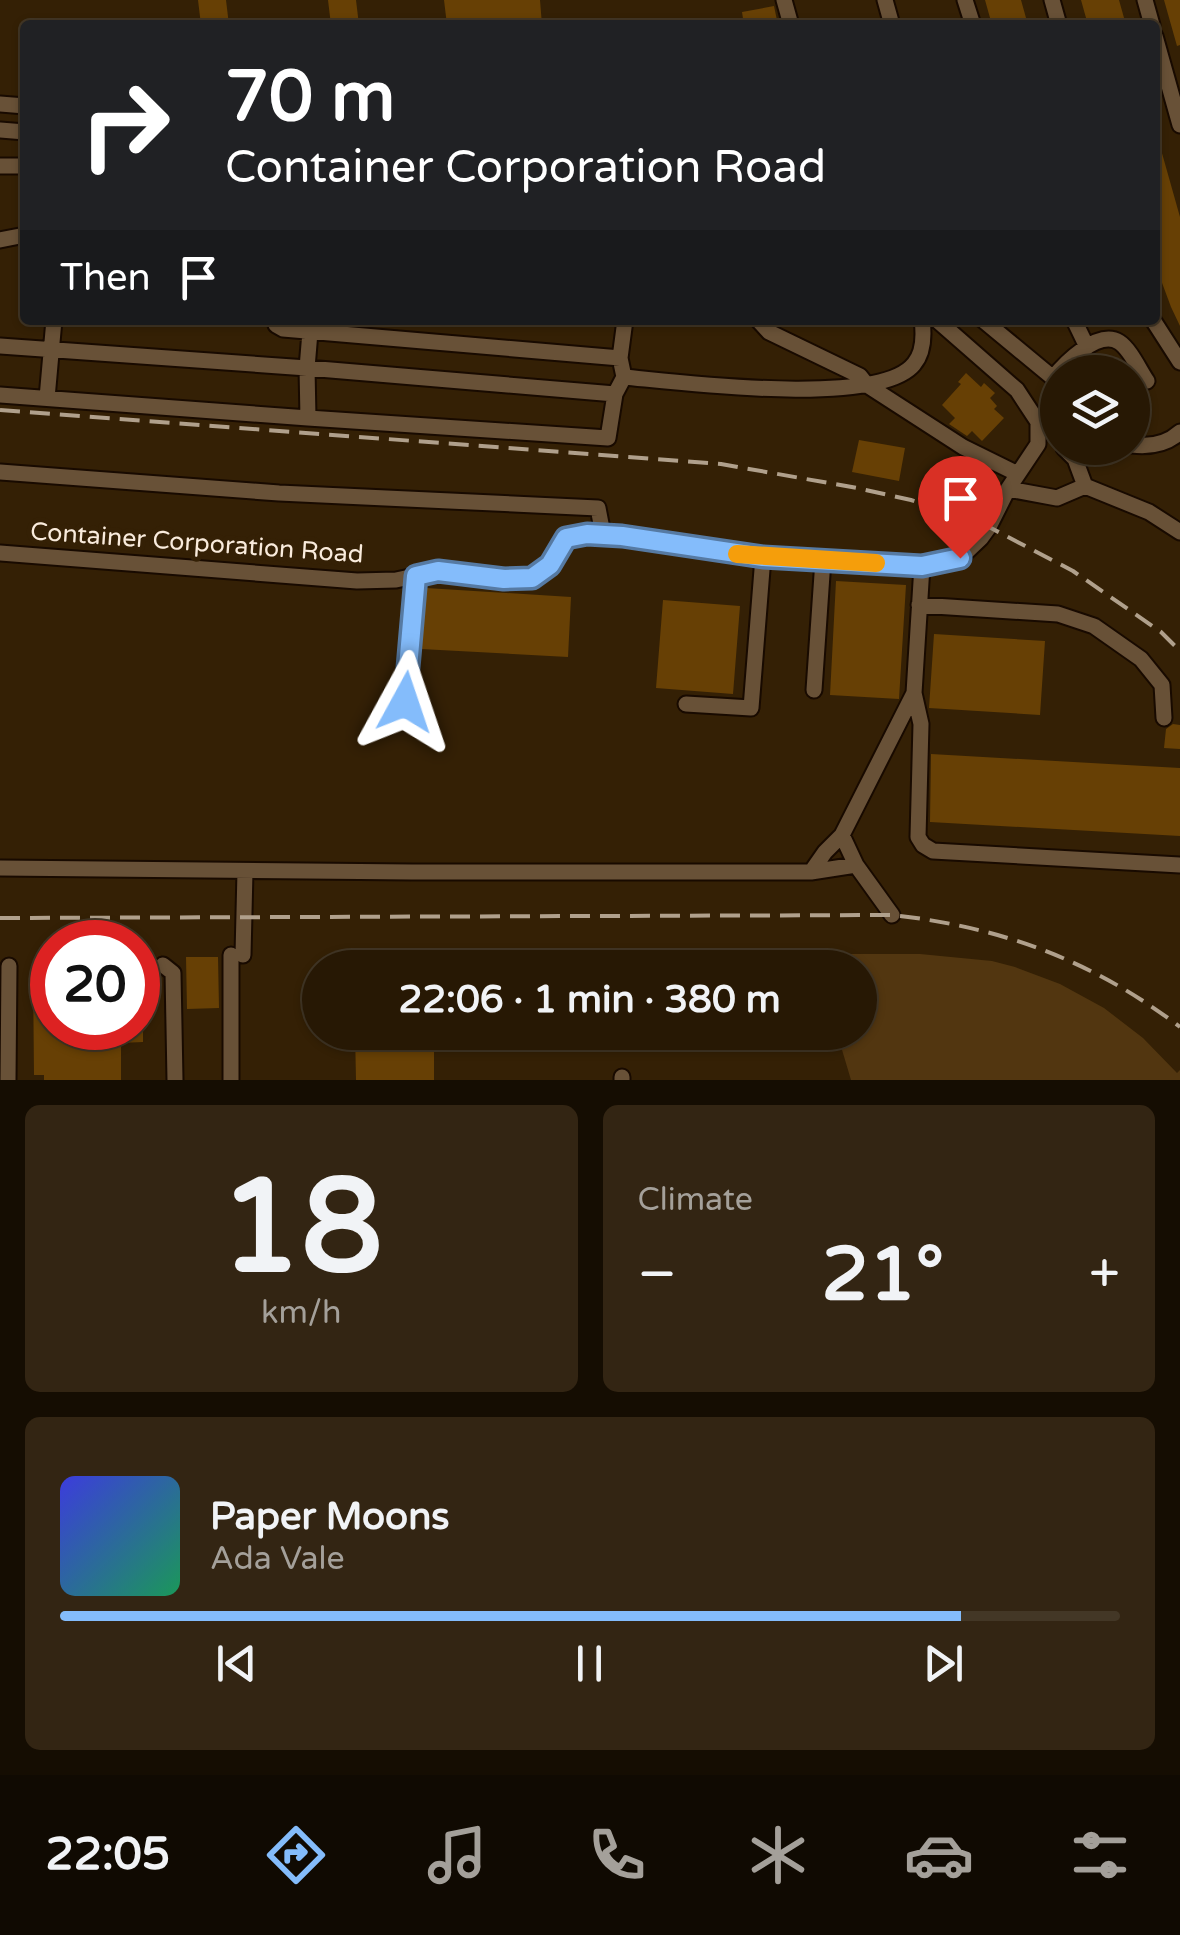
<!DOCTYPE html>
<html lang="en">
<head>
<meta charset="utf-8">
<style>
  :root { --surface:#271804; --page:#332513; --text:#f1f3f6; --muted:#a4a09a; --line:#433726; --accent:#84bcfb }
  body { margin:0; font-family:"Varela Round",sans-serif; background:var(--page); color:var(--text); height:100vh; display:flex; flex-direction:column; font-size:38px; white-space:nowrap }
  * { box-sizing:border-box; margin:0 }
  p { font-size:32px; color:var(--muted) }
  .icon { flex:none; width:55px; height:55px; fill:none; stroke:currentColor; stroke-width:2; stroke-linecap:round; stroke-linejoin:round }
  .map { position:relative; height:1080px; overflow:hidden }
  .side { display:flex; flex-direction:column; gap:25px; padding:25px; background:#150d02; flex:1 }
  .side>* { flex:none }
  .top-card { position:absolute; left:20px; top:20px; width:1140px; height:305px; border-radius:10px; box-shadow:0 2px 8px #0004,0 0 0 2px var(--line); background:#202124; color:#fff; overflow:hidden }
  .tools { position:absolute; left:1040px; top:355px; display:grid; gap:20px }
  .tools a { display:grid; place-items:center; width:110px; height:110px; border-radius:50%; background:var(--surface); box-shadow:0 2px 8px #0004,0 0 0 2px var(--line); font-size:50px }
  .speed { position:absolute; left:30px; top:920px; display:flex; gap:20px; font-size:50px; font-weight:700; text-align:center }
  .speed>* { display:grid; place-content:center; width:130px; height:130px; border-radius:50%; background:var(--surface); box-shadow:0 2px 8px #0004,0 0 0 2px var(--line); line-height:1 }
  .speed .limit { border:15px solid #d22; background:#fff; color:#111 }
  .pin { position:absolute; display:grid; place-items:center; width:85px; height:85px; color:#fff; margin:-102px -42px; border-radius:50% 50% 50% 0; rotate:-45deg; box-shadow:0 0 10px #0007 }
  .pin .icon { rotate:45deg }
  .me { position:absolute; width:110px; margin:-55px; rotate:5deg; stroke-linejoin:round; filter:drop-shadow(0 0 8px #0008) }
  .turn { display:flex; align-items:center; gap:35px; height:210px; padding:0 40px; font-size:45px }
  .turn .icon { width:130px; height:130px; stroke-width:2.5 }
  .turn b { display:block; font-size:70px; line-height:85px }
  .then { display:flex; align-items:center; height:95px; padding:0 40px; background:#0003; gap:20px; font-size:38px }
  .big { font-size:75px; font-weight:700; line-height:1.1 }
  .side .tile { flex:1; display:flex; flex-direction:column; justify-content:center; gap:15px; min-width:0; padding:0 35px; border-radius:15px; background:var(--page) }
  .side .dial { align-items:center; gap:0 }
  .dial b { font-size:130px; line-height:1 }
  .song { display:flex; align-items:center; gap:30px }
  .cover { width:120px; height:120px; border-radius:15px; background:linear-gradient(135deg,hsl(240 70% 55%),hsl(150 70% 35%)) }
  .played { height:10px; border-radius:5px; background:linear-gradient(90deg,var(--accent) 85%,var(--line) 85%) }
  .keys { display:flex; justify-content:space-around; direction:ltr }
  .heat { display:flex; justify-content:space-between; align-items:center; font-size:55px; direction:ltr }
  .side .tiles { flex:1; display:grid; gap:25px; grid-template-columns:1fr 1fr }
  .tile:last-child { grid-column:span 2 }
  .trip { position:absolute; left:302px; top:950px; width:575px; height:100px; border-radius:50px; background:var(--surface); box-shadow:0 2px 8px #0004,0 0 0 2px var(--line); font-weight:700; line-height:100px; text-align:center }
  .dock { display:flex; height:160px; justify-content:space-around; align-items:center; background:#100a02; color:var(--muted) }
  .dock .icon { width:70px; height:70px }
  .dock .current { color:var(--accent) }
  .dock b { font-size:45px; color:var(--text) }
  .map>svg:first-child { display:block }
  .green { fill:#523610 }
  .building { fill:#674005 }
  .lines { fill:none; stroke-linecap:round; stroke-linejoin:round }
  .minor-casing { stroke:#180a00; stroke-width:19 }
  .minor { stroke:#685137; stroke-width:15 }
  .rail { stroke:#b0a08c; stroke-width:4; stroke-dasharray:20 10; stroke-linecap:butt }
  .route-casing { stroke:#567aa3; stroke-width:25 }
  .route { stroke:#84bcfb; stroke-width:18 }
  .slow { stroke:#f59e0b; stroke-width:18 }
  .labels { text-anchor:middle; stroke-width:10; stroke-linejoin:round; paint-order:stroke }
  .street-label { font-size:25px; fill:#f9ebdc; stroke:#342005 }
</style>
</head>
<body>
<div class="map">
<svg width="1180" height="1080" viewBox="0 0 1180 1080">
  <rect width="100%" height="100%" fill="#342005"/>
  <!-- green -->
  <path class="green" d="M 495,954 L 920,954 L 992,961 L 1015,967 L 1060,984 L 1104,1008 L 1143,1038 L 1177,1073 L 1180,1070 L 1180,1080 L 851,1080 L 837,1033 L 860,1032 L 860,968 L 532,968 Z"/>
  <!-- building -->
  <path class="building" d="M 198,0 L 226,0 L 229,25 L 201,25 Z
    M 328,0 L 356,0 L 359,25 L 331,25 Z
    M 444,0 L 540,0 L 542,25 L 447,25 Z
    M 985,0 L 1021,0 L 1028,25 L 992,25 Z
    M 1081,0 L 1119,0 L 1126,25 L 1088,25 Z
    M 1164,0 L 1180,0 L 1180,45 L 1177,46 Z
    M 774,6 L 778,25 L 744,25 L 742,12 Z
    M 1155,139 L 1158,139 L 1180,217 L 1180,326 L 1171,307 L 1155,264 Z
    M 966,373 L 981,387 L 984,383 L 995,393 L 990,398 L 997,406 L 994,409 L 1004,418 L 982,441 L 972,431 L 967,436 L 949,424 L 955,418 L 942,405 L 961,384 L 958,382 Z
    M 859,440 L 905,448 L 899,481 L 852,472 Z
    M 836,581 L 906,585 L 899,699 L 830,695 Z
    M 426,588 L 571,597 L 568,657 L 421,649 Z
    M 663,600 L 740,606 L 733,694 L 656,688 Z
    M 934,634 L 1045,641 L 1040,715 L 929,708 Z
    M 1173,724 L 1180,725 L 1180,749 L 1164,748 L 1166,729 Z
    M 931,754 L 1180,768 L 1180,836 L 930,822 Z
    M 186,957 L 218,957 L 219,1008 L 187,1009 Z
    M 33,971 L 52,971 L 52,1028 L 143,1028 L 143,1042 L 121,1043 L 121,1080 L 44,1080 L 44,1075 L 34,1075 Z
    M 355,1032 L 434,1032 L 434,1080 L 356,1080 Z"/>
  <g class="lines">
    <!-- minor casing -->
    <g class="minor-casing">
      <path id="minor" d="M 784,0 L 791,25
        M 885,0 L 892,25
        M 965,0 L 973,25
        M 1052,0 L 1059,25
        M 1145,0 L 1152,25
        M 1155,36 L 1180,125
        M 0,104 L 25,106
        M 0,130 L 25,132
        M 0,166 L 25,166
        M 0,240 L 25,235
        M 275,320 L 276,325 L 283,329 L 620,358
        M 625,320 L 620,358 L 624,377 C 679,382 879,408 914,364 C 924,352 924,335 922,320
        M 758,320 L 769,332 L 860,376 L 867,385 L 963,447 L 1018,474
        M 983,320 L 1058,382
        M 1074,320 L 1087,347
        M 1153,320 L 1180,362
        M 0,346 L 307,368 L 311,320
        M 1053,378 C 1064,364 1098,329 1119,342 C 1130,349 1139,369 1147,381
        M 615,394 L 608,438 L 308,418 L 307,368 L 615,394 L 624,377
        M 0,395 L 308,418
        M 47,398 L 54,320
        M 1132,445 C 1149,447 1167,444 1180,432
        M 0,472 L 279,493 L 598,508 L 603,534
        M 1085,486 L 1149,512 L 1180,532
        M 1008,489 L 1057,498 L 1085,486 L 1075,459 L 1064,448
        M 0,553 L 357,581 L 396,580 L 438,571 L 504,579 L 533,578 L 549,565 L 566,538 L 587,534 L 622,536 L 763,557 L 928,566 L 960,558 L 981,538 L 989,527 L 1008,489 L 1038,444 L 1038,422 L 1017,390 L 937,320
        M 919,605 L 1058,614 L 1094,626 L 1141,659 L 1162,685 L 1164,718
        M 814,690 L 823,560
        M 914,693 L 921,724 L 918,837 L 923,845 L 933,851 L 1180,865
        M 405,701 L 416,576
        M 686,704 L 751,708 L 763,557
        M 842,835 L 856,865 L 892,915
        M 0,868 L 412,872 L 811,872 L 825,852 L 842,835 L 914,693 L 922,566
        M 811,872 L 856,865
        M 231,955 L 231,1080
        M 243,955 L 245,871
        M 163,965 L 173,973 L 175,1080
        M 622,1077 L 622,1080
        M 8,1080 L 9,966"/>
    </g>
    <!-- minor -->
    <use href="#minor" class="minor"/>
    <!-- rail -->
    <path class="rail" d="M 0,410 L 721,464 L 857,488 L 911,500 L 989,527 L 1073,571 L 1161,632 L 1180,651
      M 0,918 L 892,915 C 1001,927 1092,960 1180,1027"/>
  </g>
  <g class="lines">
    <!-- route casing -->
    <g class="route-casing">
      <path id="route" d="M 405,702 L 416,576 L 438,571 L 504,579 L 532,578 L 550,565 L 566,538 L 587,534 L 622,536 L 763,557 L 922,566 L 960,558"/>
    </g>
    <!-- route -->
    <use href="#route" class="route"/>
    <!-- slow -->
    <path class="slow" d="M 737,554 L 876,563"/>
  </g>
  <g class="labels">
    <!-- street labels -->
    <g class="street-label">
      <text transform="translate(197 542) rotate(4)" y="9">Container Corporation Road</text>
    </g>
  </g>
</svg>
<div class="tools">
<a><svg class="icon" aria-label="layers" viewBox="0 0 24 24"><path d="M12 4l9 5-9 5-9-5zM3 14l9 5 9-5"/></svg></a>
</div>
<div class="speed"><div class="limit">20</div></div>
<div class="pin" style="left:960px;top:558px;background:#d93025"><svg class="icon" aria-label="arrive" viewBox="0 0 24 24"><path d="M6 21V4h12l-3 4 3 4H6"/></svg></div>
<svg class="me" style="left:405px;top:702px" viewBox="-20 -20 40 40"><path d="M0-17L14 15 0 8-14 15z" fill="#84bcfb" stroke="#fff" stroke-width="4"/></svg>
<div class="trip">22:06 · 1 min · 380 m</div>
<div class="top-card">
<div class="turn"><svg class="icon" aria-label="right" viewBox="0 0 24 24"><path d="M7 20v-9h11M14 6l5 5-5 5"/></svg><div><b>70 m</b>Container Corporation Road</div></div>
<div class="then">Then<svg class="icon" aria-label="arrive" viewBox="0 0 24 24"><path d="M6 21V4h12l-3 4 3 4H6"/></svg></div>
</div>
</div>
<section class="side">
<div class="tiles">
<div class="tile dial"><b>18</b><p>km/h</p></div>
<div class="tile"><p>Climate</p>
<div class="heat"><a>−</a><b class="big">21°</b><a>+</a></div>
</div>
<div class="tile">
<div class="song"><i class="cover"></i><div><b>Paper Moons</b><p>Ada Vale</p></div></div>
<div class="played"></div>
<div class="keys"><svg class="icon" aria-label="previous" viewBox="0 0 24 24"><path d="M18 5L8 12l10 7zM5 5v14"/></svg><svg class="icon" aria-label="pause" viewBox="0 0 24 24"><path d="M8 5v14M16 5v14"/></svg><svg class="icon" aria-label="next" viewBox="0 0 24 24"><path d="M6 5l10 7-10 7zM19 5v14"/></svg></div>
</div>
</div>
</section>
<nav class="dock">
<b>22:05</b>
<svg class="icon current" aria-label="directions" viewBox="0 0 24 24"><path d="M12 3l9 9-9 9-9-9zM9 14v-3h6M13 9l2 2-2 2"/></svg>
<svg class="icon" aria-label="music" viewBox="0 0 24 24"><path d="M9 18V5l10-2v13"/><circle cx="6" cy="18" r="3"/><circle cx="16" cy="16" r="3"/></svg>
<svg class="icon" aria-label="phone" viewBox="0 0 24 24"><path d="M5 4h4l2 5-3 2q2 4 5 5l2-3 5 2v4C11 20 4 13 5 4z"/></svg>
<svg class="icon" aria-label="climate" viewBox="0 0 24 24"><path d="M12 3v18M4 7l16 10M4 17L20 7"/></svg>
<svg class="icon" aria-label="car" viewBox="0 0 24 24"><path d="M5 17H2v-5l4-1 3-4h7l3 4 3 1v5h-3M9 17h6M6 11h13"/><circle cx="7" cy="17" r="2"/><circle cx="17" cy="17" r="2"/></svg>
<svg class="icon" aria-label="filters" viewBox="0 0 24 24"><path d="M4 7h16M4 17h16"/><circle cx="9" cy="7" r="2"/><circle cx="15" cy="17" r="2"/></svg>
</nav>
</body>
</html>
